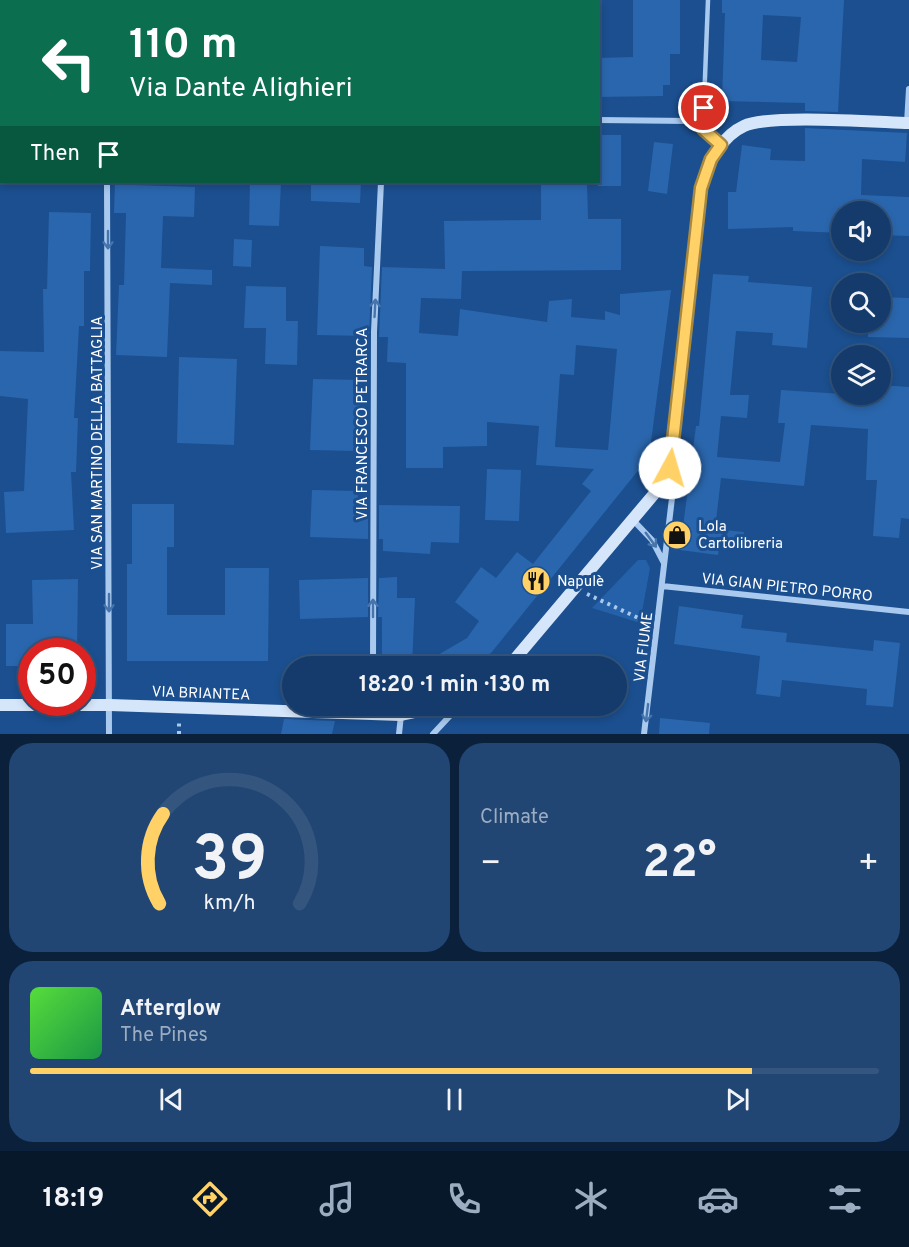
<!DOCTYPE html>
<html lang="en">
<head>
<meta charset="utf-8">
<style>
  :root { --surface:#143b6b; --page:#214673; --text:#f1f3f6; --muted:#9dadc1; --line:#33557e; --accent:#ffd166 }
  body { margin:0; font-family:Overpass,sans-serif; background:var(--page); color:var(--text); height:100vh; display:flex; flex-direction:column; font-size:22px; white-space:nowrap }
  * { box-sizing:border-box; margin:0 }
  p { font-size:20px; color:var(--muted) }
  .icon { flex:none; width:33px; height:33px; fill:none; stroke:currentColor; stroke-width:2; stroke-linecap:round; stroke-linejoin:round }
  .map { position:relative; height:734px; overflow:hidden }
  .sheet { display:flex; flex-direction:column; gap:9px; padding:9px; background:#0b203b; flex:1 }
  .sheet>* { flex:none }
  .banner { position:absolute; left:0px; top:0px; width:600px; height:183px; box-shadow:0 3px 9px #0003,0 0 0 2px var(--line); background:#0b6e4f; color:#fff; overflow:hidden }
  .tools { position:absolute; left:831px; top:201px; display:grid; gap:12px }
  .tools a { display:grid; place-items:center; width:60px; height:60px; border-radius:50%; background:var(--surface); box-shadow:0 3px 9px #0003,0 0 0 2px var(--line); font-size:30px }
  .speed { position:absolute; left:18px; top:638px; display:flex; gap:12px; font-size:30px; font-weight:700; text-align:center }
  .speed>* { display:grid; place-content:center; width:78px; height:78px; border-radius:50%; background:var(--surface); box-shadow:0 3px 9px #0003,0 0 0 2px var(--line); line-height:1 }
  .speed .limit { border:9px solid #d22; background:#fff; color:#111 }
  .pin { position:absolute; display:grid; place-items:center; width:51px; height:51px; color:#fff; margin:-26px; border:3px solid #fff; border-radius:50%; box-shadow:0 2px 6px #0007 }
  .me { position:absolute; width:66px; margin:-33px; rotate:6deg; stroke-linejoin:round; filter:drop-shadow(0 0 4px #0008) }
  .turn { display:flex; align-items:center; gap:21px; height:126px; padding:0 30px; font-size:27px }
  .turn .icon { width:78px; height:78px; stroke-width:2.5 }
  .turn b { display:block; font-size:42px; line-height:51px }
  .then { display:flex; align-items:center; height:57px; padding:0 30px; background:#0003; gap:12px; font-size:22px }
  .big { font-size:45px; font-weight:700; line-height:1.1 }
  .sheet .tile { flex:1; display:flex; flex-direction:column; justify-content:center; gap:9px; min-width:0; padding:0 21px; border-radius:24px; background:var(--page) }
  .sheet .dial { align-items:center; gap:0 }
  .dial svg { height:156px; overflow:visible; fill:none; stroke:var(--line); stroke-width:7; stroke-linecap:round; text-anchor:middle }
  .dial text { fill:var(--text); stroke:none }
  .song { display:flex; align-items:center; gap:18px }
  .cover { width:72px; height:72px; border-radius:9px; background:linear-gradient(135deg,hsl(110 70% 55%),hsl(140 70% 35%)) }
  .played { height:6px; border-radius:3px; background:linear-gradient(90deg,var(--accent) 85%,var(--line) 85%) }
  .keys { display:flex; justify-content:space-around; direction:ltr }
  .heat { display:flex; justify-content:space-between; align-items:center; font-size:33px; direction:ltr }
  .sheet .tiles { flex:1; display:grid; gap:9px; grid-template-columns:1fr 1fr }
  .tile:last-child { grid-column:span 2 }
  .trip { position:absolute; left:282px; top:656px; width:345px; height:60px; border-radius:30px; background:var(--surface); box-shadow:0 3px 9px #0003,0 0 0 2px var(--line); font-weight:700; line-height:60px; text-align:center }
  .dock { display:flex; height:96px; justify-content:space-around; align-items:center; background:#08182b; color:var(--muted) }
  .dock .icon { width:42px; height:42px }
  .dock .current { color:var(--accent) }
  .dock b { font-size:27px; color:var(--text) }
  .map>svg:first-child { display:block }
  .green { fill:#2461a8 }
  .building { fill:#2a66ad; fill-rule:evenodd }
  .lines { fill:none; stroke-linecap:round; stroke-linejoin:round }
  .path { stroke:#a9c9ee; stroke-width:4; stroke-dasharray:3 4.5; stroke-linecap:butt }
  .service { stroke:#a9c9ee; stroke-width:4.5 }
  .minor { stroke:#a9c9ee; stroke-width:6 }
  .secondary { stroke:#d6e6fa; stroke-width:12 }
  .oneway { stroke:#4674ac }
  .route-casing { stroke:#a68842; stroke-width:15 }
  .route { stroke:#ffd166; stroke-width:10 }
  .labels { text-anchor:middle; stroke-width:6; stroke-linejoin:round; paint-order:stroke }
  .street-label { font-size:15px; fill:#fff; stroke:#1b4f8f }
  .poi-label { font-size:15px; fill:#fff; stroke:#1b4f8f; text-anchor:start }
</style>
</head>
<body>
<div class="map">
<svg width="909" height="734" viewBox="0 0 909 734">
  <rect width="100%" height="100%" fill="#1b4f8f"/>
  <!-- green -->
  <path class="green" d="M 638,560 L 646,560 L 650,568 L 640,623 L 592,608 Z"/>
  <!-- building -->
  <path class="building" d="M 633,0 L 680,0 L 680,54 L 670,54 L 670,85 L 663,85 L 663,96 L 598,97 L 598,58 L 633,57 Z
    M 722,0 L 844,0 L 838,112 L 805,111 L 805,103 L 722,101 L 725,13 L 722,13 ZM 763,15 L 801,17 L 797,62 L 761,60 Z
    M 805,128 L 907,133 L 905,162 L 862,159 L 861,195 L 909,197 L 909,236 L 880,235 L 880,212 L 842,212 L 842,233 L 793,231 L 793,227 L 728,229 L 728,192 L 736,192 L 742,145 L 771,149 L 770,160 L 805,161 Z
    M 598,135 L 621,135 L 621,186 L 598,186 Z
    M 654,142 L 673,144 L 667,194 L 648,191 Z
    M 115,182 L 135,182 L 135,185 L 195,187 L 194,217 L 163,216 L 161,268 L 212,270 L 212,285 L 170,283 L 167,357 L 116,355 L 119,285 L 124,285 L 126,213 L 114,213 Z
    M 250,182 L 281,182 L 279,226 L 249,225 Z
    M 311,182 L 361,182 L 360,203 L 311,201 Z
    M 541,182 L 587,182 L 588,219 L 621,219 L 621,270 L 462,271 L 461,299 L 421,298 L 419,333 L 458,336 L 460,309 L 547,322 L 549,301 L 572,299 L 571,317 L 605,320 L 605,311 L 620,315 L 620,294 L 671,290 L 649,457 L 491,653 L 470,666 L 419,666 L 467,638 L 479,621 L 455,602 L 481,567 L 496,578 L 517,552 L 533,564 L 591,491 L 582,484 L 594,469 L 536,465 L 539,426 L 487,422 L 487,446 L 443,447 L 443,468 L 406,468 L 406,363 L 387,362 L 388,337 L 379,337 L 382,267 L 445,269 L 444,221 L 541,220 ZM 576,345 L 617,349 L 608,450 L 555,447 L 560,374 L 574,375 Z
    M 49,212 L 91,213 L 90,271 L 84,271 L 84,326 L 79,326 L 74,418 L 78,418 L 76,472 L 71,472 L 74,530 L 6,533 L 4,492 L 24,491 L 28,399 L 0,396 L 0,351 L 44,352 L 43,289 L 47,289 Z
    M 234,239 L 252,240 L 251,267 L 233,266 Z
    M 320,246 L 364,248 L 364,266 L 372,267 L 369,336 L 317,335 Z
    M 713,274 L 749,276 L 748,282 L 812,287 L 807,348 L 772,345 L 773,333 L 736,331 L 730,395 L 749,395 L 747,418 L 721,416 L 717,457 L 780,462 L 785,423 L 778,423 L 781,390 L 873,396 L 880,394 L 880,385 L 909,387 L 909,519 L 901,518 L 899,538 L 873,536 L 877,480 L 866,480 L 868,429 L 811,425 L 804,486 L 721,478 L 715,529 L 744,532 L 742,550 L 719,547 L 718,555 L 680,550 L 696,426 L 699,426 Z
    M 246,286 L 286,287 L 286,321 L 298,321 L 297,365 L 265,364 L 266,328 L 244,328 Z
    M 880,297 L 909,298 L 909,338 L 868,337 L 868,322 L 880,322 Z
    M 179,357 L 237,359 L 234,445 L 177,443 Z
    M 313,379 L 361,380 L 359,451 L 310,450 Z
    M 487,469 L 521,470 L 519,521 L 485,520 Z
    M 312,490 L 358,491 L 358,504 L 368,505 L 368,539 L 310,537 Z
    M 132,504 L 174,504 L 174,547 L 167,547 L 167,615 L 225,615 L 225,568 L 269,568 L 268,661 L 127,661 L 127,564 L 132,564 Z
    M 379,505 L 460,506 L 459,543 L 431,542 L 430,554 L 383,551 L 383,539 L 379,539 Z
    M 397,577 L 397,598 L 415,598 L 412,666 L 382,666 L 382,617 L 378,617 L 379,578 Z
    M 368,578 L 368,617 L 300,619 L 299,580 Z
    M 78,579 L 77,651 L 32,651 L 32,666 L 6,666 L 6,624 L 33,624 L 32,580 Z
    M 679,606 L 743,615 L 741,628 L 787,633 L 786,642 L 873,651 L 874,640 L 900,643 L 893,707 L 866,705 L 867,689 L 782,680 L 780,697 L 756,694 L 760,656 L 674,644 Z
    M 660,718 L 710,723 L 709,734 L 659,734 Z
    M 284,719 L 335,721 L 332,734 L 281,734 Z"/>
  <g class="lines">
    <!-- path -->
    <path class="path" d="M 587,594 L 647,622
      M 179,734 L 179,723"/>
    <!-- service -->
    <path class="service" d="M 703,129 L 708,0"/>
    <!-- minor -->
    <path class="minor" d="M 389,2 L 389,0
      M 0,112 L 2,113
      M 598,120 L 689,121 L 698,126 L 721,145
      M 907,123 L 909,89
      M 107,182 L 109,734
      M 633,520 L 652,540 L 664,563
      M 662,586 L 909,612
      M 373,666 L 374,332 L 381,182
      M 399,734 L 401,715
      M 433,734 L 460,705
      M 644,734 L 672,498 L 671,474"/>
    <!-- secondary -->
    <path class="secondary" d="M 509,666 L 665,481 L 670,468 L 701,188 C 708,164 720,137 744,126 C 769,114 876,122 909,123
      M 0,705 L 110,705 L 401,715 L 448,705"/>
  </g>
  <!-- one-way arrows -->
  <defs><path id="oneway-shaft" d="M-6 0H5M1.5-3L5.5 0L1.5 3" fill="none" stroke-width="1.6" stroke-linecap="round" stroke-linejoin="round" transform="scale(1.5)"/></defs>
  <g class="oneway">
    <use href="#oneway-shaft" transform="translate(108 240) rotate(90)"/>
    <use href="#oneway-shaft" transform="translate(375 308) rotate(-87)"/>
    <use href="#oneway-shaft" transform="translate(651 540) rotate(54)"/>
    <use href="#oneway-shaft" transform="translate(109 603) rotate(90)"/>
    <use href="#oneway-shaft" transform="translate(373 608) rotate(-90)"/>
    <use href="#oneway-shaft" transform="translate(647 713) rotate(97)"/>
  </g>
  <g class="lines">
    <!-- route casing -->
    <g class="route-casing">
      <path id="route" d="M 670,468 L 701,188 L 711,159 L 721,145 L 703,129 L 704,108"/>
    </g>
    <!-- route -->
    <use href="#route" class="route"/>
  </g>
  <!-- icons -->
  <defs>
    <g id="shop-disc" transform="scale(1.5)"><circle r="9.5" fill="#ffd166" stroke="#1b4f8f"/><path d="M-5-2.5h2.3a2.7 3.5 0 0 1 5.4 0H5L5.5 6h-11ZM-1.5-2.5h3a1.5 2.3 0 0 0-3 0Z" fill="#111"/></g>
    <g id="restaurant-disc" transform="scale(1.5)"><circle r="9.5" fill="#ffd166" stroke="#1b4f8f"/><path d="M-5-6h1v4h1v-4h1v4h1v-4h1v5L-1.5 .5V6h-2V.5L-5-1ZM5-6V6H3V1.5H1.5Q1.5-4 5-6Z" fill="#111"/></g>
  </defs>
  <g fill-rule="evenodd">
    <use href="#shop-disc" x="677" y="535"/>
    <use href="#restaurant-disc" x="536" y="581"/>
  </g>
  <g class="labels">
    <!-- street labels -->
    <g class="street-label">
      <text transform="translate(362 424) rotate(-90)" y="5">VIA FRANCESCO PETRARCA</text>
      <text transform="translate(97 443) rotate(-90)" y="5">VIA SAN MARTINO DELLA BATTAGLIA</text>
      <text transform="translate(787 587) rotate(6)" y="5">VIA GIAN PIETRO PORRO</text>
      <text transform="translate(643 647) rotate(-83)" y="5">VIA FIUME</text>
      <text transform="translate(201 693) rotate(2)" y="5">VIA BRIANTEA</text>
    </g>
    <!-- poi labels -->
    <g class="poi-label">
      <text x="698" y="531">Lola<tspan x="698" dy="17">Cartolibreria</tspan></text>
      <text x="557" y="586">Napulè</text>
    </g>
  </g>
</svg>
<div class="tools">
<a><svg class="icon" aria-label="sound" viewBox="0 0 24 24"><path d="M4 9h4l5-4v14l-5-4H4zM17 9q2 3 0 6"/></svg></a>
<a><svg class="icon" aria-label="search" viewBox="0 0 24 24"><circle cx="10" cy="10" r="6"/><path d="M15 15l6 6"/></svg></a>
<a><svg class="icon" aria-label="layers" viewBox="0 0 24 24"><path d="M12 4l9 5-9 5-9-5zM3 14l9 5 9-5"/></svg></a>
</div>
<div class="speed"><div class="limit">50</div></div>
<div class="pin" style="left:704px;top:108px;background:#d93025"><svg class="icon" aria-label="arrive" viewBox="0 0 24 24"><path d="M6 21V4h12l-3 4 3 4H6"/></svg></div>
<svg class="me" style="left:670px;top:468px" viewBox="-20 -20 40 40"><circle r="19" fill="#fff"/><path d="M0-13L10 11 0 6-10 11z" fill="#ffd166"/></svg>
<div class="trip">18:20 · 1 min · 130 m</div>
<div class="banner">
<div class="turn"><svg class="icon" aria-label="left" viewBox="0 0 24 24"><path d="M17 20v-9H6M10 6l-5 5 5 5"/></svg><div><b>110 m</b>Via Dante Alighieri</div></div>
<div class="then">Then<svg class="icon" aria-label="arrive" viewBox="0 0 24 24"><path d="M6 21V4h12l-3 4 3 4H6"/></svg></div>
</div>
</div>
<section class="sheet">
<div class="tiles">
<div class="tile dial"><svg viewBox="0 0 100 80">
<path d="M14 69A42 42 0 1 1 86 69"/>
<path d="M14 69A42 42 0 0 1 16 23" stroke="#ffd166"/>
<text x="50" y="56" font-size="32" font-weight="700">39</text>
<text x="50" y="72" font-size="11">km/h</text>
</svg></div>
<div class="tile"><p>Climate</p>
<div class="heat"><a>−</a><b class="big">22°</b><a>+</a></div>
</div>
<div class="tile">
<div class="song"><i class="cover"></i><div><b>Afterglow</b><p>The Pines</p></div></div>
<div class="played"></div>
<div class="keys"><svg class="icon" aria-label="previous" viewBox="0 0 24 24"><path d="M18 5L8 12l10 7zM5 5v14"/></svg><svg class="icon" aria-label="pause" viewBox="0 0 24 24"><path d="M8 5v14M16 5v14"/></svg><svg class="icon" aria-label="next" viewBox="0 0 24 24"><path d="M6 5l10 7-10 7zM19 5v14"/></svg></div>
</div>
</div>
</section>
<nav class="dock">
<b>18:19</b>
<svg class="icon current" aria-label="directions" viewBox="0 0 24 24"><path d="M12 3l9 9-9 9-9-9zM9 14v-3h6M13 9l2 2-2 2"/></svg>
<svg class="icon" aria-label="music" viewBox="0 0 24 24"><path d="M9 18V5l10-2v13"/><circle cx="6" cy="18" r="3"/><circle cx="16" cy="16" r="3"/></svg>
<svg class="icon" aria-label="phone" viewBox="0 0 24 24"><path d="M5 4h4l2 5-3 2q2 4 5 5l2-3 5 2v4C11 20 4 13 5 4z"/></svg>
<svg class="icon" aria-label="climate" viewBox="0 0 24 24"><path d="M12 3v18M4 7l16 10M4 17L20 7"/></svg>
<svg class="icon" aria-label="car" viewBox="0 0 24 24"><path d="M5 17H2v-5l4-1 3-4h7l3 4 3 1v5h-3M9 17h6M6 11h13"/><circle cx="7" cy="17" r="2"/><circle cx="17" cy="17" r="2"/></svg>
<svg class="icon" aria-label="filters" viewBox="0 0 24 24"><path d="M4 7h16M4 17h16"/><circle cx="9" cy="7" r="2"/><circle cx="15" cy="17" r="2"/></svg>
</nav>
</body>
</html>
